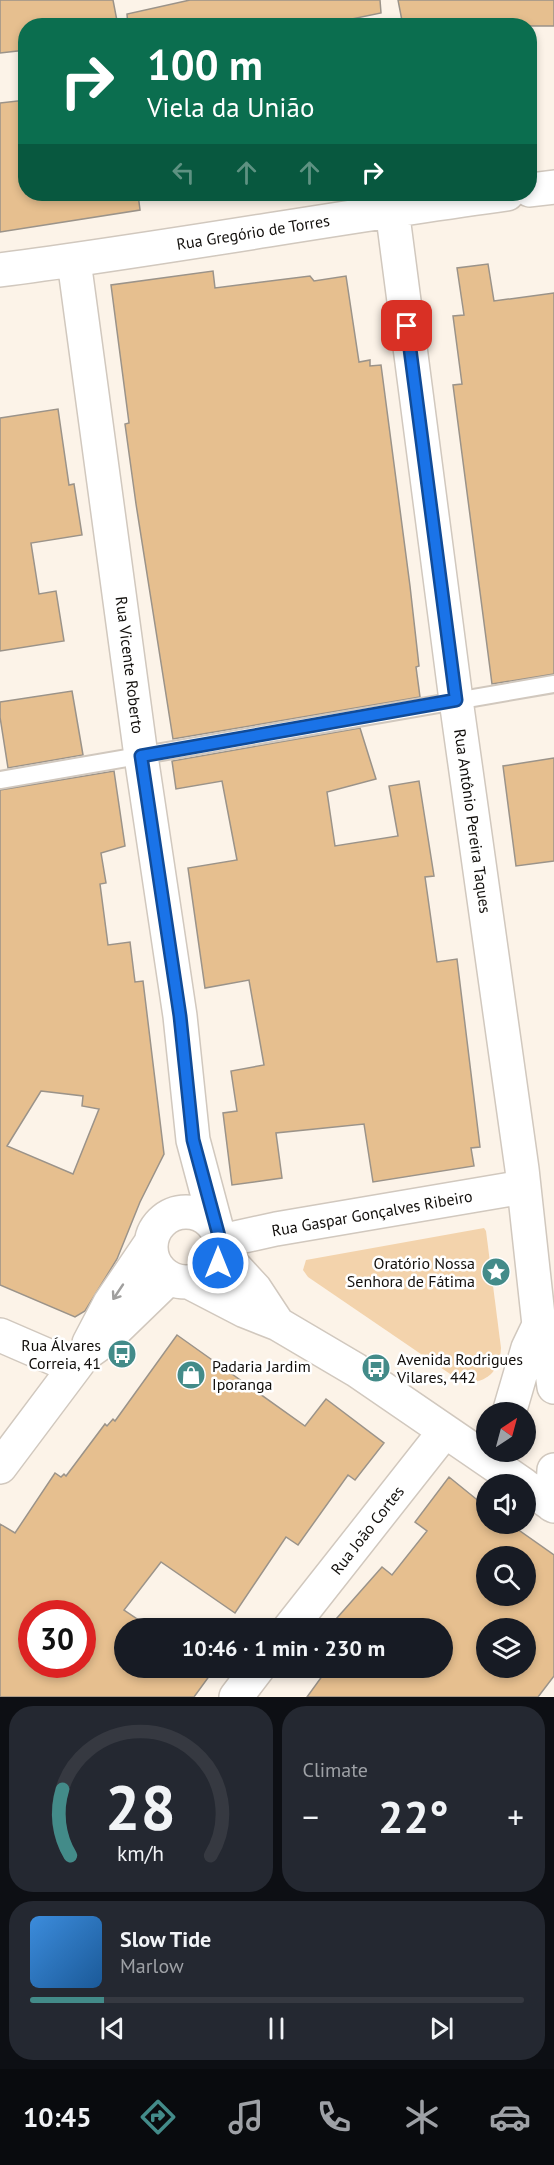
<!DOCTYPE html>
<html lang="en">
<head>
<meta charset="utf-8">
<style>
  :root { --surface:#171b24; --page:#242831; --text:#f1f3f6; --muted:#9ea1a6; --line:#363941; --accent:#438b89 }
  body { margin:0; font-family:"PT Sans",sans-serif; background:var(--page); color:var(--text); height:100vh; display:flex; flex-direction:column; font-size:22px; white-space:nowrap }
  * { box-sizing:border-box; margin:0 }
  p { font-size:20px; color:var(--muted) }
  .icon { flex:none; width:33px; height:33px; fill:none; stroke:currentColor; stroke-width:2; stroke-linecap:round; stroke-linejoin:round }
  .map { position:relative; height:1697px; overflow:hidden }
  .details { display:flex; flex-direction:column; gap:9px; padding:9px; background:#0d0f14; flex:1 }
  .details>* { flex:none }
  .top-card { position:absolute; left:18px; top:18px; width:519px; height:183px; border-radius:24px; box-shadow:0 3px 9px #0003; background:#0b6e4f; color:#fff; overflow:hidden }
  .needle { width:39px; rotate:36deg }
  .fabs { position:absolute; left:476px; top:1402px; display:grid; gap:12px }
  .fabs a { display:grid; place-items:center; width:60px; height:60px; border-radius:50%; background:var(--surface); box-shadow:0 3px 9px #0003; font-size:30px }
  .speed { position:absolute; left:18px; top:1600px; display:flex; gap:12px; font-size:30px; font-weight:700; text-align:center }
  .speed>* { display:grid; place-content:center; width:78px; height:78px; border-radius:50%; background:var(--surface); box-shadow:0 3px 9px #0003; line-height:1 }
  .speed .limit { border:9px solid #d22; background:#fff; color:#111 }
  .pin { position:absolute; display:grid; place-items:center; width:51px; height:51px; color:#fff; margin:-26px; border-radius:12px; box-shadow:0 3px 9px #0006 }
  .me { position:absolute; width:66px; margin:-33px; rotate:0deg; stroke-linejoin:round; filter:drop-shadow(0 0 4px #0008) }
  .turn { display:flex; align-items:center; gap:21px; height:126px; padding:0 30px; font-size:27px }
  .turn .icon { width:78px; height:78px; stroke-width:2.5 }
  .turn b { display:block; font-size:42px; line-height:51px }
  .lanes { display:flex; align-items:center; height:57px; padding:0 30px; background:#0003; justify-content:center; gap:30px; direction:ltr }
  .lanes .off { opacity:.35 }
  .big { font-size:45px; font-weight:800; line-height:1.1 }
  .details .card { flex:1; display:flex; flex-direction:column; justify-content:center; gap:9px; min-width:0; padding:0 21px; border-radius:24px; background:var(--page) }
  .details .dial { align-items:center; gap:0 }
  .dial svg { height:156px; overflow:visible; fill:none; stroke:var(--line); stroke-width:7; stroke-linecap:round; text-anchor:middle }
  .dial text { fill:var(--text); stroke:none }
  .song { display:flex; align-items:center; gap:18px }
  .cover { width:72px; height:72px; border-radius:9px; background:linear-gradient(135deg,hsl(210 70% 55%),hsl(210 70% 35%)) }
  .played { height:6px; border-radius:3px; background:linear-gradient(90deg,var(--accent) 15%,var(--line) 15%) }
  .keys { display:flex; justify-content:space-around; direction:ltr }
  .heat { display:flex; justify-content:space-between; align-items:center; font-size:33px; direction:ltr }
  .details .tiles { flex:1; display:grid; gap:9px; grid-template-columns:1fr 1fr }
  .card:last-child { grid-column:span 2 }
  .trip { position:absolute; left:114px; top:1618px; width:339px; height:60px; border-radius:30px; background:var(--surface); box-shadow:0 3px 9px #0003; font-weight:800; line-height:60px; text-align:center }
  .tabs { display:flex; height:96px; justify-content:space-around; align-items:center; background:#090b0e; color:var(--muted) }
  .tabs .icon { width:42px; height:42px }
  .tabs .on { color:var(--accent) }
  .tabs b { font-size:27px; color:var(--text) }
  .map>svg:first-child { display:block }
  .green { fill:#f3d3ac }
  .building { fill:#e6bf8f; stroke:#9b9389; stroke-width:1.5; fill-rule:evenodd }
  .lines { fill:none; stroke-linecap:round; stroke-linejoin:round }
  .lane-casing { stroke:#d1c8be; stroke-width:20 }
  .street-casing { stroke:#d1c8be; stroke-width:36 }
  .lane { stroke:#fff; stroke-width:16 }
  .street { stroke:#fff; stroke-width:33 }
  .oneway { stroke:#a09f9e }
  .route-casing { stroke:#114b97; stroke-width:15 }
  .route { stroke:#1a73e8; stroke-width:10 }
  .labels { text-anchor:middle; stroke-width:5; stroke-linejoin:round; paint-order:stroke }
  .street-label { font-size:16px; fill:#120f0c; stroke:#fff }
  .poi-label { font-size:16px; fill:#120f0c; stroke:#fff; text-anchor:end }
</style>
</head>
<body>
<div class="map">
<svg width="554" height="1697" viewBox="0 0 554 1697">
  <rect width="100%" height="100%" fill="#fcf3e8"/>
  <!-- green -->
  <path class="green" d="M 484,1228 L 486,1231 L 501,1348 C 500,1373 483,1387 459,1380 L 308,1277 L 303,1270 L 306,1260 Z"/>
  <!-- building -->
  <path class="building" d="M 0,0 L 113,0 L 118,26 L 26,26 L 26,50 L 0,53 Z
    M 190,0 L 380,0 L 381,13 L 318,26 L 128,26 L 127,14 Z
    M 398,0 L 554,0 L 554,26 L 403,26 Z
    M 26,100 L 26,194 L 138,194 L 140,210 L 0,232 L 0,103 Z
    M 488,264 L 494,301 L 554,293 L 554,674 L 492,684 L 453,385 L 462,384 L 453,316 L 464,315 L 457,268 Z
    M 213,271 L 215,288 L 310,276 L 314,281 L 346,276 L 359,362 L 370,360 L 370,366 L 381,365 L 410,586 L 419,666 L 416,667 L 420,697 L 173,739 L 136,504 L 125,424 L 129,423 L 111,285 Z
    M 58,409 L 69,485 L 74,484 L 82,535 L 31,543 L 39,594 L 56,591 L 64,641 L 0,651 L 0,418 Z
    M 72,691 L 83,755 L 8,768 L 0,717 L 0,702 Z
    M 360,728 L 376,779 L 327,792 L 335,846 L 398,836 L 389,786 L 419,781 L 434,876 L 425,877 L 437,962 L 457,959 L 480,1147 L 471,1148 L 474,1166 L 373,1182 L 364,1124 L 276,1133 L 282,1178 L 232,1185 L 223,1113 L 237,1111 L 231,1071 L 264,1065 L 249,980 L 205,988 L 188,868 L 237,860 L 222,781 L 176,789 L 172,761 Z
    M 554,758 L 554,861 L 516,866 L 503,766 Z
    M 114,771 L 125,846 L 101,853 L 106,883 L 100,884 L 108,945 L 130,942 L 135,982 L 143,981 L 164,1154 L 140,1202 L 117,1259 L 85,1311 L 75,1317 L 0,1285 L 0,790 ZM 41,1091 L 83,1096 L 82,1106 L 99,1109 L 73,1174 L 7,1146 Z
    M 177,1335 L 305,1426 L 326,1399 L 384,1443 L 355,1480 L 348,1475 L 298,1545 L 286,1537 L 235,1613 L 161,1562 L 124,1610 L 152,1629 L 124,1629 L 124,1668 L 209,1668 L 213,1671 L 194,1697 L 0,1697 L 0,1524 L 15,1533 L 55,1473 L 61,1477 L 64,1474 L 66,1476 L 105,1424 L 107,1426 L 113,1419 L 115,1421 ZM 32,1614 L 82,1614 L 82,1665 L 32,1665 Z
    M 449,1477 L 486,1507 L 486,1524 L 510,1524 L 554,1555 L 554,1676 L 538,1697 L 307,1697 L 328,1668 L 442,1668 L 442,1629 L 331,1629 L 329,1627 L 382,1567 L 392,1575 L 427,1531 L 415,1522 ZM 486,1557 L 525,1557 L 525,1596 L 486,1596 ZM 486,1629 L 525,1629 L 525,1668 L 486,1668 Z"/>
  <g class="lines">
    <!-- lane casing -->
    <g class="lane-casing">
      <path id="lane" d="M 0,780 L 554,684"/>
    </g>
    <!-- street casing -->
    <g class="street-casing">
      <path id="street" d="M 530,190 L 554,187
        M 392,209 L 456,700 L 522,1169 L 539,1325 C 549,1346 551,1365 554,1387
        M 74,261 L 141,756 L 180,1016 L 193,1140 L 217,1230
        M 0,270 C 169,248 338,217 507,194
        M151 1247a35 35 0 1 1 70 0a35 35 0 1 1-70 0Z
        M 221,1241 L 276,1229 L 523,1187
        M 221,1252 L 255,1289 L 278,1324
        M 191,1283 L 245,1311 L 278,1324 L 356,1370 L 524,1485
        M 0,1335 L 74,1367
        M 89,1343 L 110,1303 L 150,1244
        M 509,1413 L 528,1348 L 539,1325
        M 0,1467 L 84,1355 L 105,1340 L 169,1278
        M 525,1486 L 554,1506
        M 552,1505 L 554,1470
        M 289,1629 L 445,1431
        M 236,1697 L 258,1668"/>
    </g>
    <!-- lane -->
    <use href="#lane" class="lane"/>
    <!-- street -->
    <use href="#street" class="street"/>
  </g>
  <!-- one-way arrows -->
  <defs><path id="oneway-shaft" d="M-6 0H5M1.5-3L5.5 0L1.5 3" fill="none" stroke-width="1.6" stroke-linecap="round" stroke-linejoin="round" transform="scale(1.5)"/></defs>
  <use class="oneway" href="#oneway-shaft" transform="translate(118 1292) rotate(124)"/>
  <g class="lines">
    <!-- route casing -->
    <g class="route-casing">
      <path id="route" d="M 218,1263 L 221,1252 L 220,1240 L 193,1140 L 180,1016 L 141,756 L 456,700 L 407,326"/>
    </g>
    <!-- route -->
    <use href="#route" class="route"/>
  </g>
  <!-- icons -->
  <defs>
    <g id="sight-disc" transform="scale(1.5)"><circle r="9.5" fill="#438b89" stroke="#fff"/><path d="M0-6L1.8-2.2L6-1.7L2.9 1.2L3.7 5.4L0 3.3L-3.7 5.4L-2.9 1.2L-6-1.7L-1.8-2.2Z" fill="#fff"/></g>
    <g id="bus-disc" transform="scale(1.5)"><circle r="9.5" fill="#438b89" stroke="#fff"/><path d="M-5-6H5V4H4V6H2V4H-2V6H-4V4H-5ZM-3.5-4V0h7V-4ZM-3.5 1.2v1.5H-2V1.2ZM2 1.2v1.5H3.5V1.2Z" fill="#fff"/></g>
    <g id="shop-disc" transform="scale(1.5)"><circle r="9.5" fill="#438b89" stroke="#fff"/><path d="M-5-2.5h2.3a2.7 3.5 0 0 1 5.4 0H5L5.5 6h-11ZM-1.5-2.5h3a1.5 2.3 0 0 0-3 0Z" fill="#fff"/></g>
  </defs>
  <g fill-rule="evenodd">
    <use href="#sight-disc" x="496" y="1272"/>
    <use href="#bus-disc" x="122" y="1354"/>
    <use href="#bus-disc" x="376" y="1368"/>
    <use href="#shop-disc" x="191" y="1375"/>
  </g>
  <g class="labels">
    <!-- street labels -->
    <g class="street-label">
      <text transform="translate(253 232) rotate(-9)" y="6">Rua Gregório de Torres</text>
      <text transform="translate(130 665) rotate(83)" y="6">Rua Vicente Roberto</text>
      <text transform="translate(473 821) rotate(82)" y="6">Rua Antônio Pereira Taques</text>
      <text transform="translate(372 1213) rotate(-10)" y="6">Rua Gaspar Gonçalves Ribeiro</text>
      <text transform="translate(367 1530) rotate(-52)" y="6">Rua João Cortes</text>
    </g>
    <!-- poi labels -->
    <g class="poi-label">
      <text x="475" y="1269">Oratório Nossa<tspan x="475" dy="18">Senhora de Fátima</tspan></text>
      <text x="101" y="1351">Rua Álvares<tspan x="101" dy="18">Correia, 41</tspan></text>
      <text x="397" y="1365" text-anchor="start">Avenida Rodrigues<tspan x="397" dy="18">Vilares, 442</tspan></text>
      <text x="212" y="1372" text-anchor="start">Padaria Jardim<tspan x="212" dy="18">Iporanga</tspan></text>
    </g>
  </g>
</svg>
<div class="fabs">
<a><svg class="needle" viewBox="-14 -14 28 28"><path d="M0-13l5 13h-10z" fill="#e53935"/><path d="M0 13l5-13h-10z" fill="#9ea1a6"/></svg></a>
<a><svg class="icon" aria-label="sound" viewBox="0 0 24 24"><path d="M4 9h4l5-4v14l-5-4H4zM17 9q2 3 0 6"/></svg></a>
<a><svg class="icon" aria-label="search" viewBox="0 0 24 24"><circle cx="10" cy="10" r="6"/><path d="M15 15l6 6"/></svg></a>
<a><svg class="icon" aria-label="layers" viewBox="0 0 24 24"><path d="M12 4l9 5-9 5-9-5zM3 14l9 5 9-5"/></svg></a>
</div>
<div class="speed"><div class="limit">30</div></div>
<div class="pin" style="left:407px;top:326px;background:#d93025"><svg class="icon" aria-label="arrive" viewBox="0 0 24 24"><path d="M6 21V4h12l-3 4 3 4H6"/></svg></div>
<svg class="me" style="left:218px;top:1263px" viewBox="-20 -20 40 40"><circle r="17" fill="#1a73e8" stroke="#fff" stroke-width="3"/><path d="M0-11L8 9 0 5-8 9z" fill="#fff"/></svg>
<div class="trip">10:46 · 1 min · 230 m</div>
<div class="top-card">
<div class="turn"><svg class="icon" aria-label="right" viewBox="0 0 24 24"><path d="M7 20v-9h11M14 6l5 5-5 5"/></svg><div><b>100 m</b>Viela da União</div></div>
<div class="lanes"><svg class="icon off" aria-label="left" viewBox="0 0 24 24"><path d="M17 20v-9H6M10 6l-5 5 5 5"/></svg><svg class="icon off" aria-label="ahead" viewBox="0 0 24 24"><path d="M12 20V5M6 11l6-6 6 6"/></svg><svg class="icon off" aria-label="ahead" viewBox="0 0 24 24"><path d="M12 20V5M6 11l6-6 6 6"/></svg><svg class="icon" aria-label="right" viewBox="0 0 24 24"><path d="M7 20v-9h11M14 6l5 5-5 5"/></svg></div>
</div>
</div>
<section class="details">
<div class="tiles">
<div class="card dial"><svg viewBox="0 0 100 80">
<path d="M14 69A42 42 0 1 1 86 69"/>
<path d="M14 69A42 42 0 0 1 10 35" stroke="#438b89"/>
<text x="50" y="56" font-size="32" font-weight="700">28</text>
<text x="50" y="72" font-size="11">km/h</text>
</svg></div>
<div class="card"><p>Climate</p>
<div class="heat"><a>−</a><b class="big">22°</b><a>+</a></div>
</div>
<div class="card">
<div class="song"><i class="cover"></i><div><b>Slow Tide</b><p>Marlow</p></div></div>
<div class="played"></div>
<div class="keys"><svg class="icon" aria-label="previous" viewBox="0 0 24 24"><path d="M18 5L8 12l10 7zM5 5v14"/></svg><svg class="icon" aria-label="pause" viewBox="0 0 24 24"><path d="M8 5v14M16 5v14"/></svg><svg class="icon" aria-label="next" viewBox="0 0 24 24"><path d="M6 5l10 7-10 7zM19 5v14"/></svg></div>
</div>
</div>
</section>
<nav class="tabs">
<b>10:45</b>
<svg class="icon on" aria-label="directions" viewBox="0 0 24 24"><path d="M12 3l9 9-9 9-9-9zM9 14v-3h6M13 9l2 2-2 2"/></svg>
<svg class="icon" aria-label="music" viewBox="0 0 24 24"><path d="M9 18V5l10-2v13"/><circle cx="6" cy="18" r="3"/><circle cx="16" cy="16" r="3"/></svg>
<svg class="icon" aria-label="phone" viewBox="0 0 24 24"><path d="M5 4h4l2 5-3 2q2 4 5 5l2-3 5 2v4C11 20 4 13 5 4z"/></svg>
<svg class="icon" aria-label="climate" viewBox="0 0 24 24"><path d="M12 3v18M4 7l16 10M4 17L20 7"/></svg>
<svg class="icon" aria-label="car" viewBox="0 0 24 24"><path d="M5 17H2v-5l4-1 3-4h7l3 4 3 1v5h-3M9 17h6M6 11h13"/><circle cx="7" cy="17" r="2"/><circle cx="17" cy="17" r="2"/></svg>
</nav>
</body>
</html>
